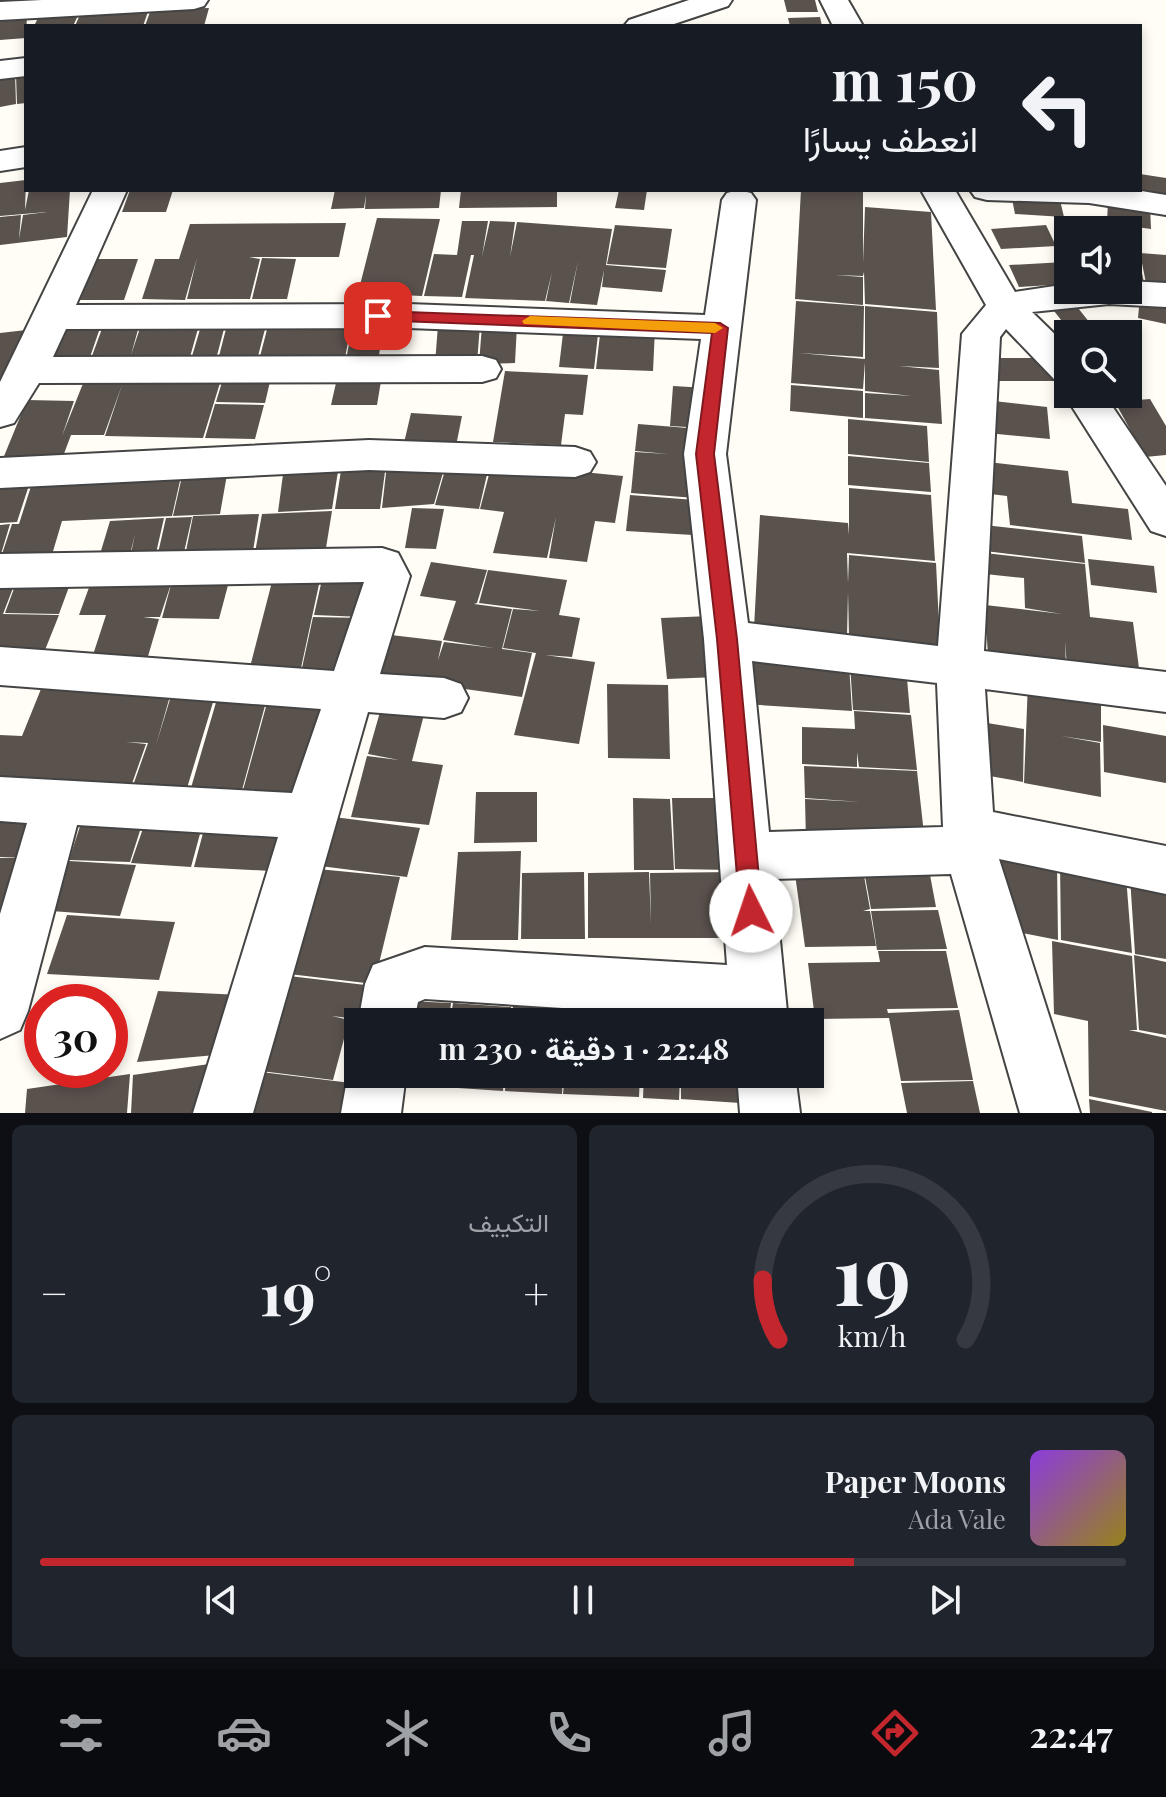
<!DOCTYPE html>
<html lang="ar">
<head>
<meta charset="utf-8">
<style>
  :root { --surface:#171b24; --page:#20242c; --text:#f1f3f6; --muted:#9ea1a6; --line:#363941; --accent:#c4262e }
  body { margin:0; font-family:"Playfair Display",Vazirmatn,serif; background:var(--page); color:var(--text); direction:rtl; height:100vh; display:flex; flex-direction:column; font-size:30px; white-space:nowrap }
  * { box-sizing:border-box; margin:0 }
  p { font-size:26px; color:var(--muted) }
  .icon { flex:none; width:44px; height:44px; fill:none; stroke:currentColor; stroke-width:2; stroke-linecap:round; stroke-linejoin:round }
  .map { position:relative; height:1113px; overflow:hidden; direction:ltr }
  .panel { display:flex; flex-direction:column; gap:12px; padding:12px; background:#0d0f14; flex:1 }
  .panel>* { flex:none }
  .guide { position:absolute; left:24px; top:24px; width:1118px; height:168px; border-radius:0px; box-shadow:0 4px 12px #0003; direction:rtl; background:#171b24; color:var(--text); overflow:hidden }
  .tools { position:absolute; left:1054px; top:216px; display:grid; gap:16px }
  .tools a { display:grid; place-items:center; width:88px; height:88px; border-radius:0px; background:var(--surface); box-shadow:0 4px 12px #0003; font-size:40px }
  .speed { position:absolute; left:24px; top:984px; display:flex; gap:16px; font-size:40px; font-weight:700; text-align:center }
  .speed>* { display:grid; place-content:center; width:104px; height:104px; border-radius:50%; background:var(--surface); box-shadow:0 4px 12px #0003; line-height:1 }
  .speed .limit { border:12px solid #d22; background:#fff; color:#111 }
  .pin { position:absolute; display:grid; place-items:center; width:68px; height:68px; color:#fff; margin:-34px; border-radius:16px; box-shadow:0 4px 12px #0006 }
  .me { position:absolute; width:88px; margin:-44px; rotate:356deg; stroke-linejoin:round; filter:drop-shadow(0 0 6px #0008) }
  .turn { display:flex; align-items:center; gap:28px; height:168px; padding:0 32px; font-size:36px }
  .turn .icon { width:104px; height:104px; stroke-width:2.5 }
  .turn b { display:block; font-size:56px; line-height:68px }
  .big { font-size:60px; font-weight:700; line-height:1.1 }
  .panel .tile { flex:1; display:flex; flex-direction:column; justify-content:center; gap:12px; min-width:0; padding:0 28px; border-radius:12px; background:var(--page) }
  .panel .dial { align-items:center; gap:0 }
  .dial svg { height:208px; overflow:visible; fill:none; stroke:var(--line); stroke-width:7; stroke-linecap:round; text-anchor:middle }
  .dial text { fill:var(--text); stroke:none }
  .song { display:flex; align-items:center; gap:24px }
  .cover { width:96px; height:96px; border-radius:12px; background:linear-gradient(135deg,hsl(270 70% 55%),hsl(50 70% 35%)) }
  .played { height:8px; border-radius:4px; background:linear-gradient(90deg,var(--accent) 75%,var(--line) 75%) }
  .keys { display:flex; justify-content:space-around; direction:ltr }
  .heat { display:flex; justify-content:space-between; align-items:center; font-size:44px; direction:ltr }
  .panel .tiles { flex:1; display:grid; gap:12px; grid-template-columns:1fr 1fr }
  .tile:last-child { grid-column:span 2 }
  .trip { position:absolute; left:344px; top:1008px; width:480px; height:80px; border-radius:0px; background:var(--surface); box-shadow:0 4px 12px #0003; font-weight:700; line-height:80px; text-align:center; direction:rtl }
  .tabs { display:flex; height:128px; justify-content:space-around; align-items:center; background:#090b0e; color:var(--muted) }
  .tabs .icon { width:56px; height:56px }
  .tabs .on { color:var(--accent) }
  .tabs b { font-size:36px; color:var(--text) }
  .map>svg:first-child { display:block }
  .building { fill:#5a524d }
  .lines { fill:none; stroke-linecap:round; stroke-linejoin:round }
  .minor-casing { stroke:#444; stroke-width:4 }
  .minor { fill:#fff; fill-rule:evenodd }
  .route { fill:#c4262e; stroke:#7f191e; stroke-width:2 }
  .slow { fill:#f59e0b }
</style>
</head>
<body>
<div class="map">
<svg width="1166" height="1113" viewBox="0 0 1166 1113">
  <rect width="100%" height="100%" fill="#fffdf5"/>
  <!-- building -->
  <path class="building" d="M 784,0 L 815,0 L 818,12 L 787,12 Z
    M 209,8 L 204,26 L 145,26 L 151,9 Z
    M 81,9 L 73,26 L 34,26 L 42,10 Z
    M 149,9 L 143,26 L 75,26 L 82,10 Z
    M 27,14 L 26,38 L 0,40 L 0,17 Z
    M 820,17 L 822,26 L 790,26 L 788,18 Z
    M 15,73 L 16,104 L 0,107 L 0,75 Z
    M 26,74 L 26,103 L 17,104 L 16,75 Z
    M 1140,174 L 1166,178 L 1166,198 L 1130,190 L 1140,190 Z
    M 26,180 L 25,210 L 29,190 L 70,190 L 67,237 L 0,245 L 0,217 L 21,215 L 19,239 L 23,215 L 47,212 L 0,216 L 0,183 Z
    M 130,190 L 173,190 L 166,212 L 122,212 Z
    M 335,190 L 441,190 L 439,208 L 365,209 L 366,195 L 364,208 L 331,209 Z
    M 461,190 L 557,190 L 557,207 L 459,208 Z
    M 619,190 L 647,190 L 644,210 L 615,208 Z
    M 801,190 L 863,190 L 863,263 L 865,207 L 931,212 L 936,310 L 865,304 L 864,272 L 863,276 L 835,275 L 863,277 L 863,305 L 795,299 Z
    M 1011,194 L 1059,196 L 1064,217 L 1015,214 Z
    M 1108,200 L 1150,206 L 1151,229 L 1107,223 Z
    M 377,218 L 440,219 L 422,296 L 358,293 Z
    M 462,221 L 488,221 L 482,256 L 490,221 L 515,222 L 510,257 L 517,222 L 612,229 L 606,265 L 666,270 L 662,292 L 602,287 L 604,270 L 597,305 L 570,303 L 578,261 L 569,303 L 546,301 L 552,272 L 545,301 L 465,298 L 474,255 L 471,255 L 462,297 L 424,296 L 434,254 L 457,255 Z
    M 346,223 L 339,257 L 249,257 L 260,259 L 250,299 L 187,299 L 197,258 L 185,300 L 142,299 L 155,259 L 179,259 L 190,224 Z
    M 615,225 L 672,229 L 666,268 L 607,264 Z
    M 1046,225 L 1056,246 L 1001,249 L 991,229 Z
    M 1128,252 L 1138,253 L 1144,283 L 1128,282 Z
    M 1140,253 L 1166,255 L 1166,284 L 1146,283 Z
    M 262,258 L 296,259 L 287,299 L 252,299 Z
    M 96,259 L 138,259 L 124,300 L 80,300 Z
    M 1065,262 L 1068,284 L 1019,287 L 1009,265 Z
    M 1140,296 L 1166,301 L 1166,324 L 1138,318 Z
    M 1070,298 L 1098,333 L 1072,334 L 1047,302 Z
    M 796,301 L 864,306 L 863,357 L 799,353 L 865,359 L 865,306 L 937,312 L 939,368 L 899,366 L 939,370 L 942,424 L 865,418 L 865,393 L 912,396 L 865,391 L 865,362 L 863,389 L 791,383 Z
    M 352,321 L 344,363 L 258,364 L 269,322 Z
    M 101,325 L 88,363 L 49,364 L 63,326 Z
    M 141,325 L 199,325 L 188,364 L 89,364 L 103,326 L 139,326 L 131,355 Z
    M 225,325 L 215,363 L 190,363 L 201,326 Z
    M 227,325 L 266,325 L 256,364 L 217,364 Z
    M 353,325 L 383,325 L 378,363 L 345,364 Z
    M 438,325 L 480,325 L 477,363 L 435,364 Z
    M 482,325 L 517,325 L 515,363 L 479,364 Z
    M 564,325 L 599,326 L 594,369 L 559,367 Z
    M 601,326 L 655,329 L 653,371 L 596,369 Z
    M 35,329 L 32,354 L 10,357 L 6,383 L 0,384 L 0,333 Z
    M 985,358 L 1050,358 L 1057,381 L 992,381 Z
    M 505,371 L 588,375 L 583,415 L 565,414 L 561,445 L 493,442 Z
    M 225,372 L 272,373 L 265,403 L 216,402 Z
    M 338,374 L 382,375 L 377,405 L 331,405 Z
    M 84,381 L 125,381 L 220,383 L 203,438 L 105,436 L 122,385 L 104,435 L 71,435 L 59,467 L 0,466 L 27,400 L 74,401 L 62,436 Z
    M 791,385 L 863,391 L 863,418 L 790,411 Z
    M 673,386 L 707,388 L 704,428 L 670,426 Z
    M 1150,399 L 1166,426 L 1166,455 L 1145,457 L 1115,402 Z
    M 985,400 L 1047,407 L 1050,439 L 987,433 Z
    M 215,404 L 264,405 L 255,439 L 205,438 Z
    M 411,413 L 462,416 L 456,446 L 404,443 Z
    M 848,419 L 927,426 L 929,462 L 848,454 Z
    M 638,424 L 700,429 L 695,498 L 631,493 L 635,452 L 668,454 L 635,451 Z
    M 848,456 L 929,463 L 931,492 L 848,485 Z
    M 446,462 L 434,504 L 382,508 L 387,464 Z
    M 988,462 L 1068,471 L 1072,503 L 1128,509 L 1132,540 L 1010,525 L 1007,496 L 990,494 Z
    M 447,463 L 489,466 L 479,509 L 435,505 Z
    M 492,463 L 623,476 L 615,523 L 595,521 L 587,562 L 549,558 L 556,517 L 547,558 L 493,553 L 504,512 L 480,509 Z
    M 342,464 L 386,464 L 380,509 L 335,509 Z
    M 339,465 L 332,509 L 278,512 L 284,467 Z
    M 228,469 L 220,514 L 173,516 L 183,472 Z
    M 182,472 L 172,516 L 62,521 L 51,558 L 0,560 L 12,524 L 19,524 L 33,480 Z
    M 31,479 L 17,522 L 0,523 L 0,481 Z
    M 849,488 L 931,495 L 935,561 L 847,553 L 848,583 L 849,555 L 936,563 L 940,645 L 849,636 L 848,592 L 847,637 L 754,628 L 760,515 L 848,523 L 849,535 Z
    M 630,495 L 695,500 L 693,535 L 626,531 Z
    M 412,508 L 444,509 L 436,549 L 405,548 Z
    M 332,511 L 325,554 L 254,558 L 262,514 Z
    M 259,514 L 252,557 L 184,561 L 193,516 Z
    M 192,517 L 182,561 L 156,562 L 166,518 Z
    M 164,518 L 154,562 L 129,563 L 135,534 L 128,563 L 97,564 L 110,521 Z
    M 10,524 L 1,554 L 0,554 L 0,525 Z
    M 984,525 L 1082,536 L 1085,563 L 985,551 Z
    M 985,553 L 1085,564 L 1090,617 L 1133,622 L 1140,676 L 1067,667 L 1065,641 L 1066,667 L 988,657 L 985,605 L 1062,614 L 1025,608 L 1024,578 L 985,574 Z
    M 1088,559 L 1154,566 L 1157,593 L 1091,585 Z
    M 431,562 L 487,570 L 477,603 L 474,604 L 512,609 L 502,649 L 532,653 L 522,697 L 378,677 L 391,635 L 442,641 L 438,660 L 444,642 L 494,648 L 443,640 L 456,601 L 420,596 Z
    M 488,570 L 567,580 L 559,615 L 580,618 L 572,657 L 545,655 L 595,662 L 579,744 L 514,735 L 536,653 L 503,648 L 513,609 L 540,611 L 479,603 Z
    M 95,571 L 231,574 L 219,619 L 162,618 L 172,581 L 160,617 L 143,617 L 159,619 L 146,663 L 91,661 L 106,615 L 79,615 Z
    M 274,574 L 321,575 L 301,668 L 250,667 Z
    M 0,575 L 18,575 L 3,614 L 59,615 L 43,655 L 0,654 Z
    M 19,575 L 73,576 L 59,614 L 5,613 Z
    M 323,575 L 370,576 L 363,617 L 314,615 Z
    M 711,616 L 718,677 L 667,679 L 661,618 Z
    M 313,617 L 363,618 L 353,670 L 302,668 Z
    M 745,659 L 849,664 L 852,711 L 744,704 Z
    M 850,664 L 906,667 L 910,713 L 853,710 Z
    M 1028,682 L 1101,696 L 1101,742 L 1061,736 L 1100,743 L 1101,797 L 1024,783 Z
    M 607,684 L 668,685 L 670,759 L 608,758 Z
    M 41,689 L 170,696 L 156,745 L 171,696 L 214,699 L 184,798 L 130,794 L 148,743 L 126,742 L 146,744 L 128,795 L 0,786 L 0,735 L 22,736 Z
    M 384,698 L 427,703 L 412,761 L 443,765 L 429,825 L 351,817 L 367,756 L 399,760 L 368,754 Z
    M 217,699 L 266,702 L 239,801 L 188,798 Z
    M 267,703 L 329,706 L 306,806 L 240,801 Z
    M 854,711 L 911,715 L 917,770 L 859,767 L 857,752 L 857,767 L 802,764 L 802,727 L 855,729 Z
    M 987,723 L 1024,729 L 1023,782 L 984,775 Z
    M 1103,725 L 1166,736 L 1166,783 L 1104,772 Z
    M 804,766 L 917,771 L 925,843 L 806,841 L 805,799 L 861,802 L 805,798 Z
    M 476,792 L 537,792 L 537,842 L 474,843 Z
    M 633,798 L 670,799 L 674,870 L 634,870 Z
    M 672,798 L 727,798 L 731,870 L 675,869 Z
    M 0,809 L 45,809 L 12,920 L 0,920 L 0,858 L 26,857 L 0,857 Z
    M 85,811 L 145,815 L 130,862 L 69,860 Z
    M 148,814 L 204,819 L 191,867 L 131,863 Z
    M 334,817 L 420,828 L 407,877 L 320,866 Z
    M 207,818 L 282,823 L 271,871 L 194,867 Z
    M 521,851 L 518,940 L 451,940 L 458,852 Z
    M 998,852 L 1057,863 L 1058,940 L 996,928 Z
    M 927,859 L 936,907 L 871,909 L 862,860 Z
    M 69,861 L 136,865 L 120,916 L 51,911 Z
    M 1060,863 L 1126,876 L 1132,953 L 1061,940 Z
    M 862,865 L 870,909 L 863,911 L 870,911 L 876,946 L 805,947 L 794,867 Z
    M 318,869 L 400,877 L 374,984 L 289,974 Z
    M 584,872 L 585,939 L 521,939 L 522,873 Z
    M 649,872 L 651,924 L 650,873 L 732,872 L 736,938 L 588,938 L 588,873 Z
    M 1130,877 L 1166,883 L 1166,959 L 1135,954 Z
    M 938,910 L 947,949 L 877,950 L 871,911 Z
    M 67,915 L 175,922 L 159,980 L 47,974 Z
    M 1052,941 L 1132,956 L 1137,1030 L 1129,1030 L 1166,1038 L 1166,1111 L 1089,1096 L 1088,1021 L 1054,1014 Z
    M 878,951 L 946,951 L 958,1008 L 887,1009 L 888,1013 L 959,1010 L 973,1080 L 901,1081 L 889,1018 L 815,1019 L 808,963 L 880,962 Z
    M 1134,955 L 1166,962 L 1166,1035 L 1139,1030 Z
    M 289,976 L 374,986 L 365,1020 L 332,1016 L 349,1020 L 333,1080 L 261,1071 Z
    M 158,991 L 241,995 L 227,1054 L 137,1062 Z
    M 405,1001 L 451,1003 L 449,1022 L 402,1022 Z
    M 453,1003 L 511,1007 L 509,1022 L 450,1022 Z
    M 513,1006 L 568,1009 L 567,1022 L 512,1022 Z
    M 569,1008 L 642,1012 L 642,1022 L 568,1022 Z
    M 644,1013 L 753,1018 L 753,1022 L 644,1022 Z
    M 223,1062 L 212,1113 L 131,1113 L 133,1075 Z
    M 261,1072 L 351,1083 L 344,1113 L 250,1113 Z
    M 130,1074 L 127,1113 L 25,1113 L 27,1089 Z
    M 395,1074 L 443,1074 L 441,1087 L 393,1085 Z
    M 445,1074 L 504,1074 L 503,1091 L 443,1087 Z
    M 506,1074 L 563,1074 L 562,1094 L 505,1091 Z
    M 565,1074 L 640,1074 L 639,1097 L 563,1094 Z
    M 644,1074 L 680,1074 L 679,1100 L 643,1098 Z
    M 681,1074 L 754,1074 L 755,1104 L 681,1099 Z
    M 973,1081 L 980,1113 L 907,1113 L 901,1083 Z
    M 1089,1099 L 1152,1112 L 1152,1113 L 1090,1113 Z"/>
  <g class="lines">
    <!-- minor casing -->
    <g class="minor-casing">
      <path id="minor" d="M 42,0 L 208,0 L 204,6 L 194,9 L 0,20 L 0,2 Z
        M 689,0 L 732,0 L 728,6 L 668,26 L 624,26 L 629,20 Z
        M 820,0 L 848,0 L 863,26 L 833,26 Z
        M 26,58 L 26,76 L 0,79 L 0,61 Z
        M 26,147 L 26,167 L 0,171 L 0,151 Z
        M 93,190 L 127,190 L 76,305 L 408,304 L 705,315 L 722,200 L 727,193 L 738,190 L 751,193 L 756,200 L 726,454 L 748,623 L 938,646 L 962,334 L 986,305 L 921,190 L 955,190 L 1015,292 L 1068,284 L 1068,290 L 1128,290 L 1128,281 L 1166,283 L 1166,307 L 1109,304 L 1032,312 L 1068,347 L 1068,383 L 1054,379 L 1006,329 L 1000,337 L 984,651 L 1166,672 L 1166,712 L 985,689 L 993,812 L 1166,846 L 1166,894 L 999,859 L 1080,1113 L 1020,1113 L 951,874 L 774,879 L 788,1022 L 732,1022 L 731,1019 L 425,999 L 418,1002 L 414,1022 L 358,1023 L 365,984 L 373,965 L 425,947 L 727,965 L 704,639 L 684,454 L 701,339 L 408,328 L 66,329 L 53,357 L 482,356 L 496,360 L 501,369 L 496,378 L 482,382 L 39,383 L 14,423 L 0,427 L 0,382 ZM 752,661 L 937,683 L 943,827 L 769,832 Z
        M 970,190 L 1135,190 L 1166,195 L 1166,215 L 1089,203 L 987,200 L 975,197 Z
        M 1068,388 L 1068,394 L 1104,394 L 1166,486 L 1166,536 L 1151,531 L 1064,394 Z
        M 369,440 L 575,447 L 590,452 L 596,462 L 590,472 L 575,477 L 369,470 L 0,488 L 0,458 Z
        M 382,548 L 398,553 L 410,576 L 380,674 L 444,678 L 461,684 L 468,698 L 461,712 L 444,718 L 368,712 L 253,1113 L 193,1113 L 278,837 L 77,825 L 28,1011 L 20,1030 L 0,1039 L 0,914 L 27,823 L 0,821 L 0,777 L 292,793 L 321,709 L 0,685 L 0,647 L 334,671 L 364,582 L 0,588 L 0,554 Z
        M 356,1053 L 358,1074 L 406,1074 L 401,1113 L 341,1113 L 348,1074 Z
        M 737,1074 L 795,1074 L 800,1113 L 740,1113 Z"/>
    </g>
    <!-- minor -->
    <use href="#minor" class="minor"/>
  </g>
  <!-- route -->
  <path class="route" d="M 378,311 L 720,323 L 728,328 L 714,454 L 737,639 L 762,911 L 759,919 L 751,922 L 743,919 L 740,911 L 717,639 L 696,454 L 712,333 L 373,320 L 370,316 Z"/>
  <!-- slow -->
  <path class="slow" d="M 530,316 L 715,323 L 723,328 L 715,333 L 524,324 L 522,321 Z"/>
</svg>
<div class="tools">
<a><svg class="icon" aria-label="sound" viewBox="0 0 24 24"><path d="M4 9h4l5-4v14l-5-4H4zM17 9q2 3 0 6"/></svg></a>
<a><svg class="icon" aria-label="search" viewBox="0 0 24 24"><circle cx="10" cy="10" r="6"/><path d="M15 15l6 6"/></svg></a>
</div>
<div class="speed"><div class="limit">30</div></div>
<div class="pin" style="left:378px;top:316px;background:#d93025"><svg class="icon" aria-label="arrive" viewBox="0 0 24 24"><path d="M6 21V4h12l-3 4 3 4H6"/></svg></div>
<svg class="me" style="left:751px;top:911px" viewBox="-20 -20 40 40"><circle r="19" fill="#fff"/><path d="M0-13L10 11 0 6-10 11z" fill="#c4262e"/></svg>
<div class="trip">22:48 · 1 دقيقة · 230 m</div>
<div class="guide">
<div class="turn"><svg class="icon" aria-label="left" viewBox="0 0 24 24"><path d="M17 20v-9H6M10 6l-5 5 5 5"/></svg><div><b>150 m</b>انعطف يسارًا</div></div>
</div>
</div>
<section class="panel">
<div class="tiles">
<div class="tile dial"><svg viewBox="0 0 100 80">
<path d="M14 69A42 42 0 1 1 86 69"/>
<path d="M14 69A42 42 0 0 1 8 46" stroke="#c4262e"/>
<text x="50" y="56" font-size="32" font-weight="700">19</text>
<text x="50" y="72" font-size="11">km/h</text>
</svg></div>
<div class="tile"><p>التكييف</p>
<div class="heat"><a>−</a><b class="big">19°</b><a>+</a></div>
</div>
<div class="tile">
<div class="song"><i class="cover"></i><div><b>Paper Moons</b><p>Ada Vale</p></div></div>
<div class="played"></div>
<div class="keys"><svg class="icon" aria-label="previous" viewBox="0 0 24 24"><path d="M18 5L8 12l10 7zM5 5v14"/></svg><svg class="icon" aria-label="pause" viewBox="0 0 24 24"><path d="M8 5v14M16 5v14"/></svg><svg class="icon" aria-label="next" viewBox="0 0 24 24"><path d="M6 5l10 7-10 7zM19 5v14"/></svg></div>
</div>
</div>
</section>
<nav class="tabs">
<b>22:47</b>
<svg class="icon on" aria-label="directions" viewBox="0 0 24 24"><path d="M12 3l9 9-9 9-9-9zM9 14v-3h6M13 9l2 2-2 2"/></svg>
<svg class="icon" aria-label="music" viewBox="0 0 24 24"><path d="M9 18V5l10-2v13"/><circle cx="6" cy="18" r="3"/><circle cx="16" cy="16" r="3"/></svg>
<svg class="icon" aria-label="phone" viewBox="0 0 24 24"><path d="M5 4h4l2 5-3 2q2 4 5 5l2-3 5 2v4C11 20 4 13 5 4z"/></svg>
<svg class="icon" aria-label="climate" viewBox="0 0 24 24"><path d="M12 3v18M4 7l16 10M4 17L20 7"/></svg>
<svg class="icon" aria-label="car" viewBox="0 0 24 24"><path d="M5 17H2v-5l4-1 3-4h7l3 4 3 1v5h-3M9 17h6M6 11h13"/><circle cx="7" cy="17" r="2"/><circle cx="17" cy="17" r="2"/></svg>
<svg class="icon" aria-label="filters" viewBox="0 0 24 24"><path d="M4 7h16M4 17h16"/><circle cx="9" cy="7" r="2"/><circle cx="15" cy="17" r="2"/></svg>
</nav>
</body>
</html>
